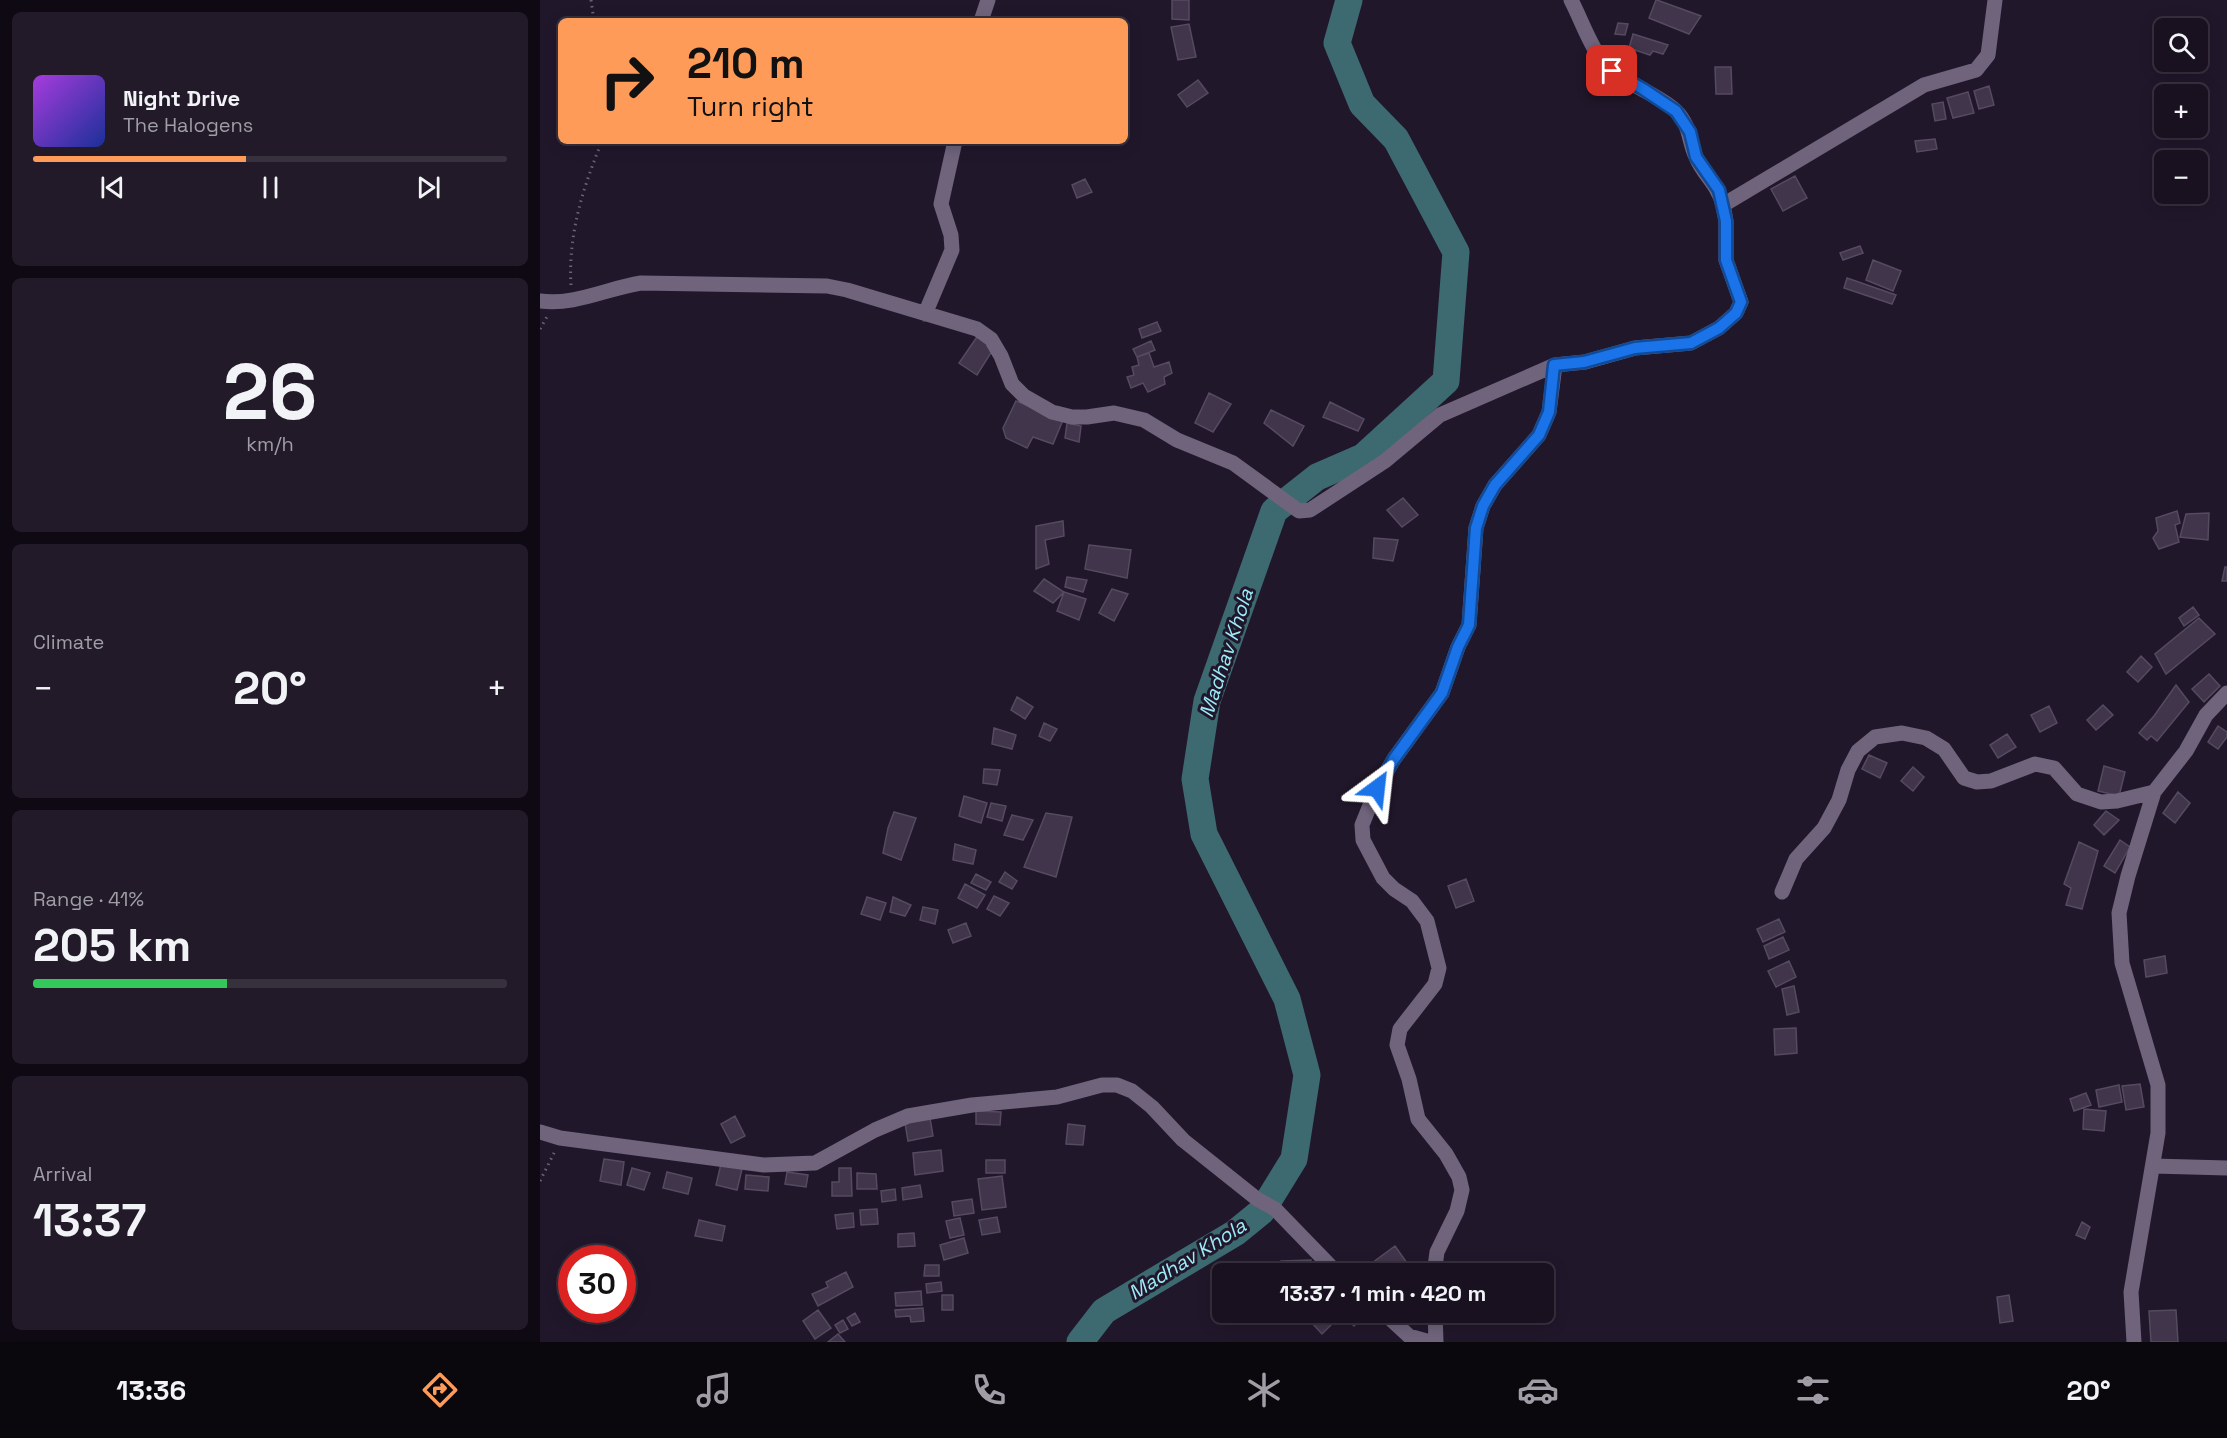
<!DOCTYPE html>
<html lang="en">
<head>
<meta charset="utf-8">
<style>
  :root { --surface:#191120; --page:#221a29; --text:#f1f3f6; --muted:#9f9da5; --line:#37313e; --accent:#fe9b58 }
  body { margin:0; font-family:"Space Grotesk",sans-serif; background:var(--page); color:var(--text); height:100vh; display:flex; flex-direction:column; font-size:22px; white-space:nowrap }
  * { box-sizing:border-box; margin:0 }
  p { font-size:20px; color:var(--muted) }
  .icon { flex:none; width:33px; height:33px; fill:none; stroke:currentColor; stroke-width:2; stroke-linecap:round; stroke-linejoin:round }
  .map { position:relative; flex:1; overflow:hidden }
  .panel { display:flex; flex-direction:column; gap:12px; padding:12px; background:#0e0912; width:540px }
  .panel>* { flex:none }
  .banner { position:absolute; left:18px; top:18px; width:570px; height:126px; border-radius:9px; box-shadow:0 3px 15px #0003,0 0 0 2px var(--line); background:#fe9b58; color:#111; overflow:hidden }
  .tools { position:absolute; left:1614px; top:18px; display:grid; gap:12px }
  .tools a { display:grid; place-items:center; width:54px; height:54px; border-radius:9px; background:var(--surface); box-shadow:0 3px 15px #0003,0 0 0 2px var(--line); font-size:30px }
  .speed { position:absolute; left:18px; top:1245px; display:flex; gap:12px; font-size:30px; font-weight:700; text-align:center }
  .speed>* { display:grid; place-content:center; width:78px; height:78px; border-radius:50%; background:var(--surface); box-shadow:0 3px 15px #0003,0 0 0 2px var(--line); line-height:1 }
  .speed .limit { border:9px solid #d22; background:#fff; color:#111 }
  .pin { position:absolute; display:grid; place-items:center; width:51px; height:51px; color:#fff; margin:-26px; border-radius:12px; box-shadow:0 3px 9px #0006 }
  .me { position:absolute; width:66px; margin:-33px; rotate:30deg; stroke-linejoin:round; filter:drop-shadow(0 0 4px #0008) }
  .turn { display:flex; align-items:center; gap:21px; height:126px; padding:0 30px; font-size:27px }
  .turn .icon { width:78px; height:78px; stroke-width:2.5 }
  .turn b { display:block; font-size:42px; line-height:51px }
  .big { font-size:45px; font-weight:700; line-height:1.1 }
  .panel .tile { flex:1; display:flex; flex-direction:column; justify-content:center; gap:9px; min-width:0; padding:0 21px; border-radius:9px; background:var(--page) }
  .panel .dial { align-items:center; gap:0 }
  .dial b { font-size:78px; line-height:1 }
  .song { display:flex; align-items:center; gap:18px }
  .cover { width:72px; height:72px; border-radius:9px; background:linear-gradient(135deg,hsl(280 70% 55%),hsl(230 70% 35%)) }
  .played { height:6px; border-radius:3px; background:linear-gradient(90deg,var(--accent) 45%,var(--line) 45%) }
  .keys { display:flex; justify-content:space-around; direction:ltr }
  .heat { display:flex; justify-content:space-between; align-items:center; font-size:33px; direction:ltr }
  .charge { height:9px; border-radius:4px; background:linear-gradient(90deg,#34c759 41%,var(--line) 0) }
  .trip { position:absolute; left:672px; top:1263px; width:342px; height:60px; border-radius:9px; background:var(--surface); box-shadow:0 3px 15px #0003,0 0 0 2px var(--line); font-weight:700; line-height:60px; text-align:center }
  .menu { display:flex; height:96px; justify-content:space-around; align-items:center; background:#0a070d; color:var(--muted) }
  .menu .icon { width:42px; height:42px }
  .menu .active { color:var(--accent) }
  .menu b { font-size:27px; color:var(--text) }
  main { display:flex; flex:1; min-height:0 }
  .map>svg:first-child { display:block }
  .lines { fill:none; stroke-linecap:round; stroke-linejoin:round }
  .river { stroke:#3d6970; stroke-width:27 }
  .building { fill:#40354b; stroke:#554a60; stroke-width:1.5 }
  .path { stroke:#6c6475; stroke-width:3; stroke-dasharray:1.5 4.5; stroke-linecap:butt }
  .minor { stroke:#6f647c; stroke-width:15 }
  .route-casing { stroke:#114b97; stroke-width:15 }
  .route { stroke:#1a73e8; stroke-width:10 }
  .labels { text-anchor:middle; stroke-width:6; stroke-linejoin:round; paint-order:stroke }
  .water-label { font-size:20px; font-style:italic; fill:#9decf9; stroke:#21172b }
</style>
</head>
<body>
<main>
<section class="panel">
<div class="tile">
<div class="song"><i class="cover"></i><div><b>Night Drive</b><p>The Halogens</p></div></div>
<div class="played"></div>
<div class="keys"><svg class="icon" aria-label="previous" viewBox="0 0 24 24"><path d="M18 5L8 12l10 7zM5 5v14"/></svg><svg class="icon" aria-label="pause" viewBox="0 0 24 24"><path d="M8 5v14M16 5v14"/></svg><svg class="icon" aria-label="next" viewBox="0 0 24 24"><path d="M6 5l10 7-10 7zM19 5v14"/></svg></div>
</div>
<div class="tile dial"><b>26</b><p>km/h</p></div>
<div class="tile"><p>Climate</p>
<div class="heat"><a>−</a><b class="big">20°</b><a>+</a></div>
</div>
<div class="tile"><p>Range · 41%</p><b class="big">205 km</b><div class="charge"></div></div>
<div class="tile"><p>Arrival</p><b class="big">13:37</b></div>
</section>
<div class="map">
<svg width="1687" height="1342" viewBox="0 0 1687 1342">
  <rect width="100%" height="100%" fill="#21172b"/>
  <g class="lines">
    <!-- river -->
    <path class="river" d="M 540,1342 L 564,1311 L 695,1233 L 722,1211 L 754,1159 L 767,1075 L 747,999 L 664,834 L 655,779 L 667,701 L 734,511 L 777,477 L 823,457 L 906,381 L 916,252 L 856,139 L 822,104 L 797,43 L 809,0"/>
  </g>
  <!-- building -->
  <path class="building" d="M 632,0 L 649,0 L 649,20 L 632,19 Z
    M 1116,0 L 1117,0 L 1161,16 L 1149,34 L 1109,18 Z
    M 1078,23 L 1088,24 L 1085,35 L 1075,34 Z
    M 649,24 L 656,57 L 638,60 L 631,27 Z
    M 1093,34 L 1128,45 L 1123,54 L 1113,51 L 1110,55 L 1089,48 Z
    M 1175,67 L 1191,67 L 1192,94 L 1176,94 Z
    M 658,80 L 668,93 L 647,107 L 638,95 Z
    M 1449,86 L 1454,105 L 1439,109 L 1434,91 Z
    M 1428,92 L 1434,113 L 1413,118 L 1407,98 Z
    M 1403,102 L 1406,119 L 1395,121 L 1392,104 Z
    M 1395,139 L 1397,149 L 1377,152 L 1375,141 Z
    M 1255,176 L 1267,198 L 1243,211 L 1231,189 Z
    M 545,179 L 552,192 L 537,198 L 532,185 Z
    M 1320,246 L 1323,253 L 1303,260 L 1300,253 Z
    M 1333,260 L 1361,271 L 1353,291 L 1326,280 Z
    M 1307,278 L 1356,295 L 1352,304 L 1304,288 Z
    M 617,322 L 621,331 L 602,338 L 599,329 Z
    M 439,334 L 454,348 L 437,375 L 419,363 Z
    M 611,341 L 615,350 L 597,357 L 593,349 Z
    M 609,353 L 614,367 L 629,362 L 632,373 L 624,377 L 625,384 L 608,392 L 603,383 L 591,388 L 587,377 L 594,375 L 592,367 L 599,365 L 597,357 Z
    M 669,393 L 691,404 L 673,432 L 655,423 Z
    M 476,401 L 523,420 L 513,444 L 493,437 L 487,448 L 466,438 L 463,428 Z
    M 790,402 L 824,419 L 818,431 L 783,417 Z
    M 731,410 L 764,426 L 753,446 L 724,423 Z
    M 527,423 L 541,426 L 539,442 L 525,438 Z
    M 863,498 L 878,515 L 862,527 L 847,510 Z
    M 1637,511 L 1640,523 L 1635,525 L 1639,542 L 1619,549 L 1613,538 L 1618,531 L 1616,518 Z
    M 1669,513 L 1668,540 L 1640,537 L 1646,514 Z
    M 523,521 L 524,536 L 505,540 L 509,564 L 496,569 L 496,526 Z
    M 834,538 L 858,540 L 853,561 L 833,558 Z
    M 549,545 L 591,550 L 587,578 L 545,569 Z
    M 1685,567 L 1687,567 L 1687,581 L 1682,581 Z
    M 527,577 L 547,580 L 543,592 L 525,587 Z
    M 504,579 L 524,592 L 513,603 L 494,591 Z
    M 572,589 L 588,594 L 574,621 L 559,613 Z
    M 524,592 L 546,599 L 539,620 L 517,611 Z
    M 1653,607 L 1659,615 L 1644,626 L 1639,618 Z
    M 1659,618 L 1675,634 L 1626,674 L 1615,654 Z
    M 1601,656 L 1612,667 L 1598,682 L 1587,672 Z
    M 1669,674 L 1680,686 L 1664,702 L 1652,689 Z
    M 1636,685 L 1649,702 L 1617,741 L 1611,736 L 1607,740 L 1599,733 L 1614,716 Z
    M 477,697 L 493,707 L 485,719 L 471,710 Z
    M 1563,705 L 1573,715 L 1556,730 L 1547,720 Z
    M 1509,706 L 1517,723 L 1500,732 L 1491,715 Z
    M 504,723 L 517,729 L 510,741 L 499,736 Z
    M 1678,726 L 1687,732 L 1687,737 L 1678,749 L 1668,742 Z
    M 454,728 L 476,735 L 472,749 L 452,744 Z
    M 1467,734 L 1476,747 L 1458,758 L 1450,745 Z
    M 1329,755 L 1347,763 L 1340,778 L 1322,769 Z
    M 1564,766 L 1585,772 L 1579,796 L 1558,791 Z
    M 1373,767 L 1384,777 L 1373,791 L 1361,781 Z
    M 444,769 L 460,770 L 457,785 L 443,783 Z
    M 1638,792 L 1650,803 L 1635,823 L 1623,813 Z
    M 424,796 L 447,803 L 441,823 L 419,816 Z
    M 451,803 L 466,806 L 462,821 L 447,817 Z
    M 1566,811 L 1579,820 L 1564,835 L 1554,825 Z
    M 354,812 L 376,818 L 361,860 L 343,853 L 348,828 Z
    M 506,813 L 532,817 L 516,877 L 484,867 Z
    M 472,815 L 493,820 L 483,840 L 464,835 Z
    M 1580,840 L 1590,847 L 1575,873 L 1564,866 Z
    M 1539,842 L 1558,851 L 1542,909 L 1526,905 L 1531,888 L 1524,884 Z
    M 415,844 L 436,850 L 433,864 L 413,860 Z
    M 465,872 L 477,881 L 472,889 L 459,882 Z
    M 436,874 L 451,882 L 446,890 L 431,883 Z
    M 926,879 L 934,901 L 916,908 L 908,886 Z
    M 425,884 L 445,895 L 437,908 L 418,898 Z
    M 454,896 L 469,903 L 460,916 L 447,909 Z
    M 327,897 L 346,903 L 340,920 L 321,914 Z
    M 353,897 L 371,905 L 365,916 L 350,912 Z
    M 383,907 L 398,910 L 395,924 L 380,920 Z
    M 1239,919 L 1245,932 L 1223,942 L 1217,929 Z
    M 426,923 L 431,936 L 413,943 L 408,930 Z
    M 1243,937 L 1249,950 L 1229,959 L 1224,946 Z
    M 1625,956 L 1627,973 L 1606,977 L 1604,960 Z
    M 1249,961 L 1256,977 L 1236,987 L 1228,971 Z
    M 1254,986 L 1259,1012 L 1247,1015 L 1242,989 Z
    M 1256,1028 L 1257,1053 L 1235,1055 L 1234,1029 Z
    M 1600,1084 L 1604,1107 L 1586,1110 L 1582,1086 Z
    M 1579,1085 L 1582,1102 L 1559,1107 L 1556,1090 Z
    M 1546,1093 L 1551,1105 L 1534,1111 L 1530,1099 Z
    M 1544,1109 L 1566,1111 L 1564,1131 L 1543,1129 Z
    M 436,1111 L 461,1112 L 460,1125 L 436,1124 Z
    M 195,1116 L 205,1136 L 191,1143 L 181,1124 Z
    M 390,1118 L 393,1136 L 368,1141 L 365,1123 Z
    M 528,1124 L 545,1126 L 543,1145 L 526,1144 Z
    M 401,1150 L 403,1171 L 375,1175 L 373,1153 Z
    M 64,1159 L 84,1162 L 81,1185 L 60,1181 Z
    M 446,1160 L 465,1160 L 465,1173 L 446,1173 Z
    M 181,1164 L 202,1169 L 197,1190 L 176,1185 Z
    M 92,1168 L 110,1173 L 104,1190 L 87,1185 Z
    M 299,1168 L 311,1168 L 312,1196 L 292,1196 L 292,1182 L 299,1182 Z
    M 127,1172 L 152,1178 L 148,1194 L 123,1188 Z
    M 247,1172 L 268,1175 L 266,1187 L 245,1184 Z
    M 317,1173 L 336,1174 L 337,1189 L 317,1189 Z
    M 206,1175 L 229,1177 L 228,1191 L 205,1189 Z
    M 462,1176 L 466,1207 L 442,1210 L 438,1179 Z
    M 380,1185 L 382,1197 L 363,1200 L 362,1188 Z
    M 355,1189 L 356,1200 L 342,1202 L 341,1191 Z
    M 432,1199 L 434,1213 L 414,1216 L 412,1202 Z
    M 337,1209 L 338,1224 L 321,1225 L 320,1210 Z
    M 313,1213 L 314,1227 L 297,1229 L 295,1215 Z
    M 457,1217 L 460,1232 L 442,1235 L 439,1220 Z
    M 420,1218 L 424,1235 L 410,1238 L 406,1221 Z
    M 159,1220 L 185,1226 L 182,1241 L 155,1236 Z
    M 1542,1222 L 1550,1227 L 1545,1239 L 1536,1235 Z
    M 374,1233 L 375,1246 L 358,1247 L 358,1234 Z
    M 424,1238 L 428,1253 L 404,1260 L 400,1245 Z
    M 855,1246 L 872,1270 L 867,1274 L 839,1274 L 832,1263 Z
    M 771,1260 L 769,1274 L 742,1274 L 741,1261 Z
    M 385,1265 L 399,1265 L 399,1276 L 384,1276 Z
    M 306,1272 L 313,1287 L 278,1306 L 272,1294 L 288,1287 L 286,1282 Z
    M 401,1282 L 402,1291 L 387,1293 L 386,1284 Z
    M 381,1291 L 382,1305 L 356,1306 L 355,1293 Z
    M 402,1295 L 413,1295 L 413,1310 L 402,1310 Z
    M 1469,1295 L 1473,1321 L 1460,1323 L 1457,1297 Z
    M 383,1308 L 384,1321 L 371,1322 L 370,1316 L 356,1317 L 355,1310 Z
    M 278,1310 L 291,1328 L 275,1339 L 263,1321 Z
    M 1636,1310 L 1638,1342 L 1611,1342 L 1609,1311 Z
    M 782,1312 L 786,1312 L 795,1321 L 782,1334 L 771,1322 Z
    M 800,1312 L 822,1312 L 825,1315 L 814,1326 Z
    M 315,1313 L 320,1322 L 312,1326 L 307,1318 Z
    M 303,1320 L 308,1329 L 300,1333 L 295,1325 Z
    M 298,1334 L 305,1342 L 288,1342 Z"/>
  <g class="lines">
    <!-- path -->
    <path class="path" d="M 51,0 L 54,21
      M 31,285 C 28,234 43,188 62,141
      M 0,329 L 8,315
      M 0,1181 L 15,1151"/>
    <!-- minor -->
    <path class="minor" d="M 1031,0 C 1041,19 1050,46 1063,62 C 1078,82 1116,92 1136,111 C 1151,126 1148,141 1156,157 C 1164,176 1177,183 1183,205
      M 441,21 L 448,0
      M 0,301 C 34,306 68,288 101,283 L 287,286 L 307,290 L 437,329 L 451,339 L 461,356 L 472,384 L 484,396 L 512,412 L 532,417 L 547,417 L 574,413 L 604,420 L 637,440 L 693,463 L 759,511 L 770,510 L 845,461 L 900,415 L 1015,365 L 1045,362 L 1095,348 L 1151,343 L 1179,328 L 1196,313 L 1201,302 L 1186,260 L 1186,221 L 1183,205 L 1384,85 L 1436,70 L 1448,55 L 1455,0
      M 385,314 L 412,250 L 411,235 L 401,204 L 415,141
      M 1242,892 L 1256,859 L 1284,828 L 1299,800 L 1308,770 L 1318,751 L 1335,737 L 1362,733 L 1386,738 L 1404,749 L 1424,778 L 1437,782 L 1451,781 L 1495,764 L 1514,768 L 1537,794 L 1561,802 L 1577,801 L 1614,792
      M 0,1132 L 20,1138 L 224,1165 L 275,1163 L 335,1130 L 368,1116 L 432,1105 L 517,1097 L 562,1085 L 577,1085 L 592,1091 L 612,1107 L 643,1140 L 717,1199 L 735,1209 L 798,1274
      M 1613,1166 L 1687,1168
      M 894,1274 L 897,1252 L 917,1211 L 922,1190 L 919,1177 L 906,1154 L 878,1119 L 869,1079 L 857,1045 L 860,1029 L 895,984 L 899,968 L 887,921 L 872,901 L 854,889 L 843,878 L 823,840 L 822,825 L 837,788 L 854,759 L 902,693 L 918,647 L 929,625 L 936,528 L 943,506 L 955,485 L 999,435 L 1009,412 L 1015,365
      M 843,1312 L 869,1336 L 890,1342
      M 895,1312 L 896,1342
      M 1594,1342 L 1591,1292 L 1618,1133 L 1618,1085 L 1582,963 L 1579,913 L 1588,876 L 1614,792 L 1646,751 L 1666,715 L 1687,693"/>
  </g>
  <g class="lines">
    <!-- route casing -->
    <g class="route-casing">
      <path id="route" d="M 837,788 L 854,759 L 902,693 L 918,647 L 929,625 L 936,528 L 943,506 L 955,485 L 999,435 L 1009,412 L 1014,365 L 1044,362 L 1095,348 L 1151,343 L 1179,328 L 1196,313 L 1201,302 L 1186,260 L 1186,221 L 1179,190 L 1156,157 L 1150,132 L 1136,111 L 1103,89 L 1072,71"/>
    </g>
    <!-- route -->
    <use href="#route" class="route"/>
  </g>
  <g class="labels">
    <!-- water labels -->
    <g class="water-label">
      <text transform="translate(686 653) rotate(-72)" y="7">Madhav Khola</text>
      <text transform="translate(647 1259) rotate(-32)" y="7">Madhav Khola</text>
    </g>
  </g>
</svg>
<div class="tools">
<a><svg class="icon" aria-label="search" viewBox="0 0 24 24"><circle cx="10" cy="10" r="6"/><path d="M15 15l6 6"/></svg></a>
<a>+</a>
<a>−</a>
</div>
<div class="speed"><div class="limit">30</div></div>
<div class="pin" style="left:1072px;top:71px;background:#d93025"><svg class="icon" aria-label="arrive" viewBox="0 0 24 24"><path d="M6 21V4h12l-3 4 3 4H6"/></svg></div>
<svg class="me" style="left:837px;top:788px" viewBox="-20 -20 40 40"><path d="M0-17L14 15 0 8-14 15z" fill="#1a73e8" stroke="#fff" stroke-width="4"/></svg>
<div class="trip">13:37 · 1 min · 420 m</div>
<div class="banner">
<div class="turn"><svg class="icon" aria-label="right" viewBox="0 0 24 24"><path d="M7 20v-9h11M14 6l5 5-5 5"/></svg><div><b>210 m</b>Turn right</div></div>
</div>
</div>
</main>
<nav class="menu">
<b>13:36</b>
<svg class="icon active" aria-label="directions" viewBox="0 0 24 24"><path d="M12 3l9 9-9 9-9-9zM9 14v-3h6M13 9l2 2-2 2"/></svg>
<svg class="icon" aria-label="music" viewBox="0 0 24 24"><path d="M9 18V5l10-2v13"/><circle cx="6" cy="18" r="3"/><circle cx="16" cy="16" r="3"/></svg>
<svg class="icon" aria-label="phone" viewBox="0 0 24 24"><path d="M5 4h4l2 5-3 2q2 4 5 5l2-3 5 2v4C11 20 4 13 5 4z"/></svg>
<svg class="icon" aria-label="climate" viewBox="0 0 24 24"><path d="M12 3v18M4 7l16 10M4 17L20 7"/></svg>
<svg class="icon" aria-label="car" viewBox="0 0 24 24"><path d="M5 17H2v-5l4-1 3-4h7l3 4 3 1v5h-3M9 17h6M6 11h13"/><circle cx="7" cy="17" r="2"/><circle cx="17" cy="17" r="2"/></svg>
<svg class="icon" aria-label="filters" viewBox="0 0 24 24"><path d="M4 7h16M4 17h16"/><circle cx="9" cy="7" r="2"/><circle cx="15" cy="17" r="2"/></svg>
<b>20°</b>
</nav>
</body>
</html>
